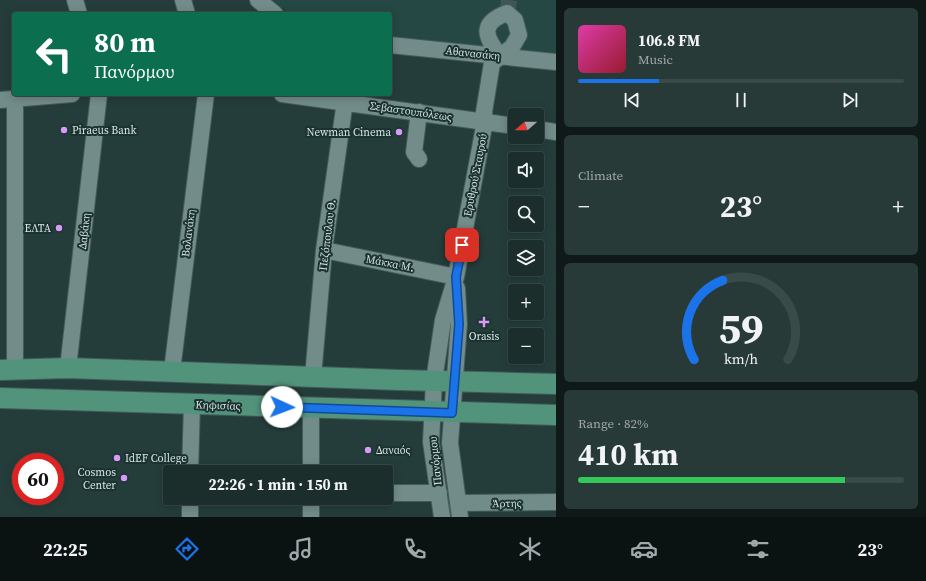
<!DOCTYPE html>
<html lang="en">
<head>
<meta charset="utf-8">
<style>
  :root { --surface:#1b2e2c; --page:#283a38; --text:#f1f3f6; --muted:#a0a8a9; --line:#394a48; --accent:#1a73e8 }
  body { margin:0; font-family:"Source Serif 4",serif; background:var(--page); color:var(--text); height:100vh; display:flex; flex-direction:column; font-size:15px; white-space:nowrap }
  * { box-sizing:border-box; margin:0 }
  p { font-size:13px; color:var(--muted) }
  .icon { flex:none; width:22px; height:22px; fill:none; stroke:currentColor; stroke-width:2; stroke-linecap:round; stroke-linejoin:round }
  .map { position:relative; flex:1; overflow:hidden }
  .panel { display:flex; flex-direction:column; gap:8px; padding:8px; background:#0f1918; width:370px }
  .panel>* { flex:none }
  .hud { position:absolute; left:12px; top:12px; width:380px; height:84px; border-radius:4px; box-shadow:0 2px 10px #0003,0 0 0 1px var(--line); background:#0b6e4f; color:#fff; overflow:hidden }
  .needle { width:26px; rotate:250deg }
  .fabs { position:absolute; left:508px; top:108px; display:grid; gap:8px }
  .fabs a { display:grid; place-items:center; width:36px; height:36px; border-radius:4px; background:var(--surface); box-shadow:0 2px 10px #0003,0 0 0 1px var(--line); font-size:20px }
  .speed { position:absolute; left:12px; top:453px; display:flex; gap:8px; font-size:20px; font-weight:700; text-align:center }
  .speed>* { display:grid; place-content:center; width:52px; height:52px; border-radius:50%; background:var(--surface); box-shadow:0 2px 10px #0003,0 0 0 1px var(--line); line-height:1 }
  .speed .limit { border:6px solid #d22; background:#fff; color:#111 }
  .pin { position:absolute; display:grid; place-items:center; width:34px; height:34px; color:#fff; margin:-17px; border-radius:8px; box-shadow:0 2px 6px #0006 }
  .me { position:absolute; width:44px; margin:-22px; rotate:92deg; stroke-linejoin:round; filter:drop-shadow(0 0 3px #0008) }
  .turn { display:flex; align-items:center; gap:14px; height:84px; padding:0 16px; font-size:18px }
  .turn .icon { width:52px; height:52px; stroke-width:2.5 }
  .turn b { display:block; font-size:28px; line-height:34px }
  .big { font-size:30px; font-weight:700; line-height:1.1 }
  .panel .card { flex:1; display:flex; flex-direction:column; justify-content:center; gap:6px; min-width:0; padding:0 14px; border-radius:6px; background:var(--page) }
  .panel .dial { align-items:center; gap:0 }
  .dial svg { height:104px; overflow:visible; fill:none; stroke:var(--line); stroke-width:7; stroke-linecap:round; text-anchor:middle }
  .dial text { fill:var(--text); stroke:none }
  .song { display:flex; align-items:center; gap:12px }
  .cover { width:48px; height:48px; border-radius:6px; background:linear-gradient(135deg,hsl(320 70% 55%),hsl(350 70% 35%)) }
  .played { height:4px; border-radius:2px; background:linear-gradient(90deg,var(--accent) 25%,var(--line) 25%) }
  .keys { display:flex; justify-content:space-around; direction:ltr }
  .heat { display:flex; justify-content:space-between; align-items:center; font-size:22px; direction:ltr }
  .charge { height:6px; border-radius:3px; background:linear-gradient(90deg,#34c759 82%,var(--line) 0) }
  .trip { position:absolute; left:163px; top:465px; width:230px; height:40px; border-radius:4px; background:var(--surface); box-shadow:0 2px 10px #0003,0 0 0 1px var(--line); font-weight:700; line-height:40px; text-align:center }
  .tab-bar { display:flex; height:64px; justify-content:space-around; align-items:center; background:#0b1212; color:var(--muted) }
  .tab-bar .icon { width:28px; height:28px }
  .tab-bar .current { color:var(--accent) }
  .tab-bar b { font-size:18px; color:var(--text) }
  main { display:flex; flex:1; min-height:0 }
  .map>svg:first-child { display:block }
  .built { fill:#254845 }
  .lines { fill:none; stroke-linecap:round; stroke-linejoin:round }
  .minor-tunnel { stroke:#3f5654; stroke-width:16; stroke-dasharray:16 8; stroke-linecap:butt }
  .minor-casing { stroke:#445a58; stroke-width:18 }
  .major-casing { stroke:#445a58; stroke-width:22 }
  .minor { stroke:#718c89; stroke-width:16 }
  .major { stroke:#52937c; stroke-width:20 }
  .route-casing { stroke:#114b97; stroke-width:10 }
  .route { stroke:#1a73e8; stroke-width:7 }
  .poi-dot { fill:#d99af7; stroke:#1a3230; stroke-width:1.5 }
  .labels { text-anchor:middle; stroke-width:4; stroke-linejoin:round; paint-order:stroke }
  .street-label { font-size:11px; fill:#d6e4e2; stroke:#1a3230 }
  .poi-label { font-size:11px; fill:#d6e4e2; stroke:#1a3230; text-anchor:start }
</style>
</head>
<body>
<main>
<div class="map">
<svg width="556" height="517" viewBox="0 0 556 517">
  <rect width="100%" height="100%" fill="#243d3b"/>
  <!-- built -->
  <path class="built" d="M 273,0 L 556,0 L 556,56 L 390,39 L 390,14 L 290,14 Z"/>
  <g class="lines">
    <!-- minor-tunnel -->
    <path class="minor-tunnel" d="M 508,8 L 509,0"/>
    <!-- minor casing -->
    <g class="minor-casing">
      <path id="minor" d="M 75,0 L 79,14
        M 183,0 L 187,14
        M 258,0 L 275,14
        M 390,45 L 556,62
        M 500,56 C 484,36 480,23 507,13
        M 282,94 L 515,126
        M 15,99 L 15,369
        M 0,100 L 72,94
        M 537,129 L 556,132
        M 419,159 L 414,152 L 419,112
        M 324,250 L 456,277
        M 457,288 L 459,324 L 450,443 L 460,517
        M 68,368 L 99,94
        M 172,371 L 206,94
        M 313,377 L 324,250 L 346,94
        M 190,472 L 192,404
        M 311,472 L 311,408
        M 386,493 L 439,493
        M 458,503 L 556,502
        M 190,517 L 190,498
        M 311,517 L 311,498
        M 442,517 L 431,442 L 434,381 L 443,320 L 456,277 L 485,121 L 484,112 L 492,63 L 512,47 L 519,35 L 515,20 L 507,13"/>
    </g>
    <!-- major casing -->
    <g class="major-casing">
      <path id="major" d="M 0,370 L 68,368 L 399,380 L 556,384
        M 0,398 L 556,415"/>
    </g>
    <!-- minor -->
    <use href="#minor" class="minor"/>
    <!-- major -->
    <use href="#major" class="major"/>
  </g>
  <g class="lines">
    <!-- route casing -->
    <g class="route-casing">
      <path id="route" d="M 282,407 L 452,413 L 459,324 L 456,277 L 462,245"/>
    </g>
    <!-- route -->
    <use href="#route" class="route"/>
  </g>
  <!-- markers -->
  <g class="poi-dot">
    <circle cx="64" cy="130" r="4"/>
    <circle cx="399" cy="132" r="4"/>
    <circle cx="59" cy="228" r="4"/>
    <path d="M482 316h4v4h4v4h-4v4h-4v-4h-4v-4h4z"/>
    <circle cx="368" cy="450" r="4"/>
    <circle cx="117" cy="458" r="4"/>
    <circle cx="124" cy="478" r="4"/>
  </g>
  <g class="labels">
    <!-- street labels -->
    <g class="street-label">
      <text transform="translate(473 53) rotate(6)" y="4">Αθανασάκη</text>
      <text transform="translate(411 111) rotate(8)" y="4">Σεβαστουπόλεως</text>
      <text transform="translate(475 175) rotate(-79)" y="4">Ερυθρού Σταυρού</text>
      <text transform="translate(84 231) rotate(-84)" y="4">Δαβάκη</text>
      <text transform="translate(188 233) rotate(-83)" y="4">Βολανάκη</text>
      <text transform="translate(327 235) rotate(-83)" y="4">Πεζόπουλου Θ.</text>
      <text transform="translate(390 263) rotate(11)" y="4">Μάκκα Μ.</text>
      <text transform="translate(218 405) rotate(2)" y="4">Κηφισίας</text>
      <text transform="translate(435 461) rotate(-96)" y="4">Πανόρμου</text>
      <text transform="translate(507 503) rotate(-1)" y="4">Άρτης</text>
    </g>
    <!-- poi labels -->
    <g class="poi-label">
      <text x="72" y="134">Piraeus Bank</text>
      <text x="391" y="136" text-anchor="end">Newman Cinema</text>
      <text x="51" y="232" text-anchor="end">ΕΛΤΑ</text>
      <text x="484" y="340" text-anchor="middle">Orasis</text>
      <text x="376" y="454">Δαναός</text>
      <text x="125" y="462">IdEF College</text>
      <text x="116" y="476" text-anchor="end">Cosmos<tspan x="116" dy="13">Center</tspan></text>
    </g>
  </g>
</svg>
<div class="fabs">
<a><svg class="needle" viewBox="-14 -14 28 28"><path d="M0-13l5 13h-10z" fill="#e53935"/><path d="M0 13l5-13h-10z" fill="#a0a8a9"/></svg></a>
<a><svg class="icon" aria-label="sound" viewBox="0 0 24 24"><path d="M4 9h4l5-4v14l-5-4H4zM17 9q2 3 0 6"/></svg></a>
<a><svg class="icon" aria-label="search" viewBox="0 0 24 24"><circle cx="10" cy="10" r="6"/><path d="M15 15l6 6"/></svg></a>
<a><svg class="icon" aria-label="layers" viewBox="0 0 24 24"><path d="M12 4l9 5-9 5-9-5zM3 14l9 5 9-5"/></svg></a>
<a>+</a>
<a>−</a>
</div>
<div class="speed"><div class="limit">60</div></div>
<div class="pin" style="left:462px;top:245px;background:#d93025"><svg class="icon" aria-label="arrive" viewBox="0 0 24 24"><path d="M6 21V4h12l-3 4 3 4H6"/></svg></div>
<svg class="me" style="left:282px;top:407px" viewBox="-20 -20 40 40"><circle r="19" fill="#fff"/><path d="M0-13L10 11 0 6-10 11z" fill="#1a73e8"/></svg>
<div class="trip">22:26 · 1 min · 150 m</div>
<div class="hud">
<div class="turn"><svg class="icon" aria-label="left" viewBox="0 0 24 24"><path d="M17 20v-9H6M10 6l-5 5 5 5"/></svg><div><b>80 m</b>Πανόρμου</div></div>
</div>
</div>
<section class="panel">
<div class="card">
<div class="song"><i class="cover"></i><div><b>106.8 FM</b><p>Music</p></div></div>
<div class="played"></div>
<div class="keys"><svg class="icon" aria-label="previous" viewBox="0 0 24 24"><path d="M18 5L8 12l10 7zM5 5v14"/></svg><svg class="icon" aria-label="pause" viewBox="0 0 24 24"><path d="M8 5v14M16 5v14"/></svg><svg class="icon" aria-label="next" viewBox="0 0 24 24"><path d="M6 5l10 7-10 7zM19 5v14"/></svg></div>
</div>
<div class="card"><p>Climate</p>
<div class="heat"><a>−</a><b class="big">23°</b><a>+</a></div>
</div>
<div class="card dial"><svg viewBox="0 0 100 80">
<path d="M14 69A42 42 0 1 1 86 69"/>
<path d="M14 69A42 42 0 0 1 36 8" stroke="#1a73e8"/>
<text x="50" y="56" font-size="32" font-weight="700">59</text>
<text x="50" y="72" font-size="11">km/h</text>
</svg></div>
<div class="card"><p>Range · 82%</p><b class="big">410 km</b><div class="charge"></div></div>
</section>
</main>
<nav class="tab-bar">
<b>22:25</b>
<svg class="icon current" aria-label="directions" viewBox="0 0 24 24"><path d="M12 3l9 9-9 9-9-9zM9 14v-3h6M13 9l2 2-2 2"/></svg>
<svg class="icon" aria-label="music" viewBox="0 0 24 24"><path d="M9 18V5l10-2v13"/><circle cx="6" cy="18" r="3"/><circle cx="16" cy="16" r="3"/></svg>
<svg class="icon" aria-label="phone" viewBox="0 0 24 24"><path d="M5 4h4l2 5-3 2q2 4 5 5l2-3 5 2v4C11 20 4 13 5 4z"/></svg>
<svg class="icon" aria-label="climate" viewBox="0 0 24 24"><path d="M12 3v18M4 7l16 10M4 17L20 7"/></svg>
<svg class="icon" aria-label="car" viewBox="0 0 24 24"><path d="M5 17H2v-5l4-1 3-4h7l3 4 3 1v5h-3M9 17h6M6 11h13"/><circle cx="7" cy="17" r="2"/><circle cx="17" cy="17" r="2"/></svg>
<svg class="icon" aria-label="filters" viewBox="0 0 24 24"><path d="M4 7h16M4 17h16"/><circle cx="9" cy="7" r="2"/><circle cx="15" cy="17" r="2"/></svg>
<b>23°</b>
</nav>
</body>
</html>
